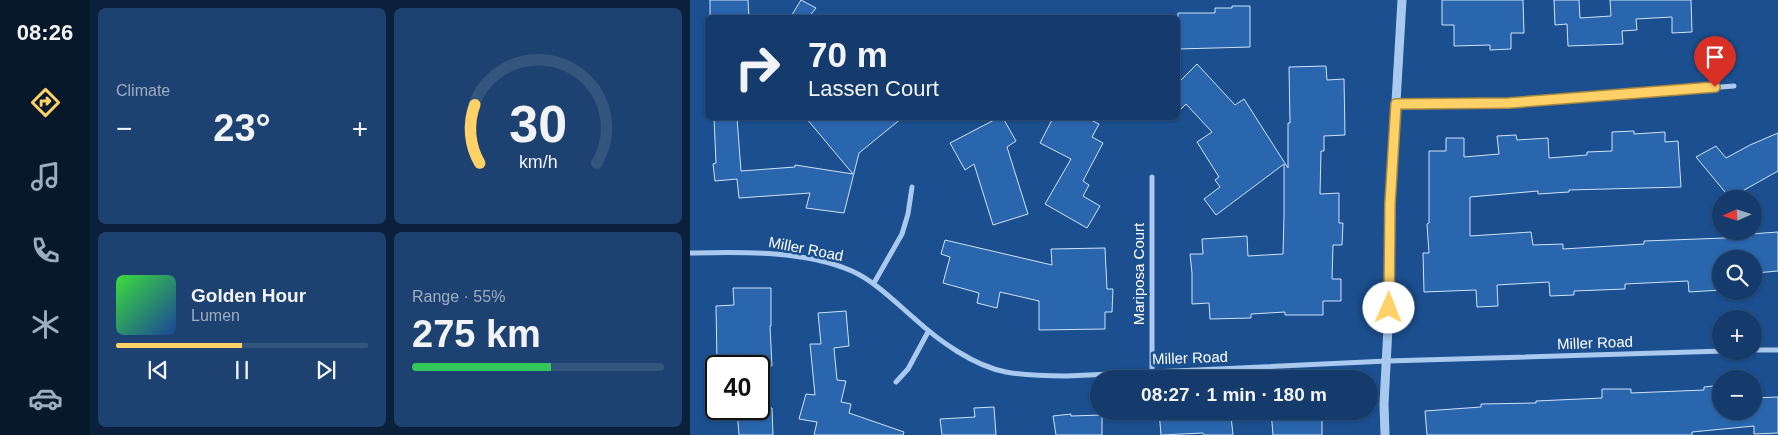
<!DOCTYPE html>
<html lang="en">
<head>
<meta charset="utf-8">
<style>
  :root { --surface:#143b6b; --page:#1d4271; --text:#f1f3f6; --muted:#9dadc1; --line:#33557e; --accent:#ffd166 }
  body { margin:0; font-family:Arial,sans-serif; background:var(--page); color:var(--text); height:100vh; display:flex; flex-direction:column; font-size:19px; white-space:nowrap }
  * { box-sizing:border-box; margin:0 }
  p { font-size:16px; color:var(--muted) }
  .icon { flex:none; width:28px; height:28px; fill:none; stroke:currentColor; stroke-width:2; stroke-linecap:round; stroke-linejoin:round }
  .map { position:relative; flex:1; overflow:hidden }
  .drawer { display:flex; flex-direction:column; gap:8px; padding:8px; background:#0b203b; width:600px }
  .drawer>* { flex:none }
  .banner { position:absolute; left:15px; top:15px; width:475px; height:105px; border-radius:8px; box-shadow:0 1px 4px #0004,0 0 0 1px var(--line); background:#143b6b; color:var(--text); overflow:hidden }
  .needle { width:32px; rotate:267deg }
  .buttons { position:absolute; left:1022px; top:190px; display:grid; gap:10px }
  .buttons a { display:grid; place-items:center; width:50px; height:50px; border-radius:50%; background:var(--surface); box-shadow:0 1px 4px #0004,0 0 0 1px var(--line); font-size:25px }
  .speed { position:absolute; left:15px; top:355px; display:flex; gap:10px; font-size:25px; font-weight:700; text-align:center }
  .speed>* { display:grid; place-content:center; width:65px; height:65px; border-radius:50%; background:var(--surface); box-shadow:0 1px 4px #0004,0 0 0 1px var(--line); line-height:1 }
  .speed .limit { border:2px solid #111; border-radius:8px; background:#fff; color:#111 }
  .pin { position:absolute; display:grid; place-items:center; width:42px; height:42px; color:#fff; margin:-51px -21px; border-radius:50% 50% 50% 0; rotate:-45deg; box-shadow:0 0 5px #0007 }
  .pin .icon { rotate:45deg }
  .me { position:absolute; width:55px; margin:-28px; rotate:1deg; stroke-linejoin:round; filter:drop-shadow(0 0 4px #0008) }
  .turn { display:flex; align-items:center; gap:18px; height:105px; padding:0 20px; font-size:22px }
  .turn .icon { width:65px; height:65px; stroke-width:2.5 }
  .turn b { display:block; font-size:35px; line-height:42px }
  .big { font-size:38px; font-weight:600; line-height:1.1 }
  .drawer .card { flex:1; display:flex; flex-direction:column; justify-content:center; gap:8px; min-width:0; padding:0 18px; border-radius:8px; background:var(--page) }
  .drawer .dial { align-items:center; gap:0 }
  .dial svg { height:130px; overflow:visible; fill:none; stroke:var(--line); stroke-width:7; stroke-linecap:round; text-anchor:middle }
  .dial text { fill:var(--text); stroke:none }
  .song { display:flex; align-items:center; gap:15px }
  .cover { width:60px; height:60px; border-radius:8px; background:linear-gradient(135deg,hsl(120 70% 55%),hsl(220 70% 35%)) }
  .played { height:5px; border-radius:2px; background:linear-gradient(90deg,var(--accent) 50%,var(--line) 50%) }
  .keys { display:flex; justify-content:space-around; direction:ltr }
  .heat { display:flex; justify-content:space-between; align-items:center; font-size:28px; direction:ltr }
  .charge { height:8px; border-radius:4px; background:linear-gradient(90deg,#34c759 55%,var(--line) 0) }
  .drawer .tiles { flex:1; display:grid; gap:8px; grid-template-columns:repeat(2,1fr) }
  .trip { position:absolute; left:400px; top:370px; width:288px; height:50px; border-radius:25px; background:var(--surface); box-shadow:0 1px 4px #0004,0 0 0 1px var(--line); font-weight:600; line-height:50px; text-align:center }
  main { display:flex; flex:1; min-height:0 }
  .tab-bar { display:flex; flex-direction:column; width:90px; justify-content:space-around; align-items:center; background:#08182b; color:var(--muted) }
  .tab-bar .icon { width:35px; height:35px }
  .tab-bar .selected { color:var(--accent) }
  .tab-bar b { font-size:22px; color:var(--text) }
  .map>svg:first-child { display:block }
  .building { fill:#2a66ad; stroke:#cfe3fa }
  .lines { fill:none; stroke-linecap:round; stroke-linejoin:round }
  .minor { stroke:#a9c9ee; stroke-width:5 }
  .tertiary { stroke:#a9c9ee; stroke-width:9 }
  .route-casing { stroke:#a68842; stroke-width:12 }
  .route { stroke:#ffd166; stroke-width:9 }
  .labels { text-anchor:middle; stroke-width:5; stroke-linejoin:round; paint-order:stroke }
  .street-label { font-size:15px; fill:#fff; stroke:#1b4f8f }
</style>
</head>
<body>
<main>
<nav class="tab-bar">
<b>08:26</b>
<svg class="icon selected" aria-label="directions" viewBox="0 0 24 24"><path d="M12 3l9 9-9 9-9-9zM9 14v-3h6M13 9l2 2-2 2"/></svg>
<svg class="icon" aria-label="music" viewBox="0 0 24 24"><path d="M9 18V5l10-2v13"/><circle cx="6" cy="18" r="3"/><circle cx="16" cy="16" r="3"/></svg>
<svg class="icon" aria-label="phone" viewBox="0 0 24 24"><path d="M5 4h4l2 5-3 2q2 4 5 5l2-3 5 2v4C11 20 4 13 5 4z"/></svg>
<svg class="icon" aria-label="climate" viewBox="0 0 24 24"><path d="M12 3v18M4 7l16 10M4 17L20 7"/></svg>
<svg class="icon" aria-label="car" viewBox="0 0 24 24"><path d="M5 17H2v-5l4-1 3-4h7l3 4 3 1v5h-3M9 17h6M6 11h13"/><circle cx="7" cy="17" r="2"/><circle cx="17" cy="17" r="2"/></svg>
</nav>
<section class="drawer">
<div class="tiles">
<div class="card"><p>Climate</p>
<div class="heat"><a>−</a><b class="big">23°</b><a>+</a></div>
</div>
<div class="card dial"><svg viewBox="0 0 100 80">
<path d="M14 69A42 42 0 1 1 86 69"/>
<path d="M14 69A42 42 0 0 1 11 33" stroke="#ffd166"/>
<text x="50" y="56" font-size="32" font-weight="700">30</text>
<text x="50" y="72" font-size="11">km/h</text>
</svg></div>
<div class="card">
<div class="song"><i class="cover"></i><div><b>Golden Hour</b><p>Lumen</p></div></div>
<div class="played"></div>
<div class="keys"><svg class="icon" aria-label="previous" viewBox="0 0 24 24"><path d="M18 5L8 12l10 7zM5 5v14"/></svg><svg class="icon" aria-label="pause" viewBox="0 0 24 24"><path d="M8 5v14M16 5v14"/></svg><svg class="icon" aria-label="next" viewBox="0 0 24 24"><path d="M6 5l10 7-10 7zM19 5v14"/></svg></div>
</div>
<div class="card"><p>Range · 55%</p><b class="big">275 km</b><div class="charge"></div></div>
</div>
</section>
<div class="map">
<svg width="1088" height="435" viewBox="0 0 1088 435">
  <rect width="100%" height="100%" fill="#1b4f8f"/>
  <!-- building -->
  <path class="building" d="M 20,0 L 58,0 L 59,18 L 20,18 Z
    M 111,0 L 126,8 L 118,18 L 100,18 Z
    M 752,0 L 833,0 L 834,33 L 821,33 L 821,49 L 800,50 L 800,45 L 764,46 L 764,25 L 752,25 Z
    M 864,0 L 889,0 L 890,18 L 921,16 L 920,0 L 1001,0 L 1002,32 L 982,33 L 982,17 L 946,19 L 947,30 L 932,31 L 933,44 L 878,46 L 877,24 L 865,25 Z
    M 542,6 L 560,6 L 560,47 L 488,49 L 488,13 L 525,13 L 525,8 L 542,8 Z
    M 507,64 L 545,105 L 554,99 L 598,168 L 598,123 L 600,123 L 599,67 L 636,66 L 637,80 L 654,79 L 655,135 L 634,136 L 634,151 L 631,151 L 630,194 L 649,193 L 649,223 L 653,223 L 652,245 L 643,245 L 642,279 L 651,279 L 651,301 L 633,301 L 633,315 L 595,315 L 595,312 L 561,314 L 561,318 L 520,319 L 519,303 L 502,304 L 502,273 L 500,254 L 513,254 L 512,239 L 557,236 L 558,256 L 593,254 L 594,216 L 594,164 L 526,215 L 514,199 L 530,187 L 525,180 L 529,177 L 507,142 L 522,132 L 496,104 L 488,112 L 488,83 Z
    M 24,118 L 47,118 L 51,171 L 105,167 L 105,165 L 163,174 L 116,118 L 212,118 L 169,153 L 154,213 L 116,208 L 120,193 L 49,198 L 47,179 L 25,181 L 23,164 L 26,163 Z
    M 308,118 L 313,118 L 326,141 L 317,147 L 338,214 L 303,225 L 284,164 L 275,170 L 260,143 Z
    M 363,118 L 397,118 L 409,124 L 402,137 L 413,143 L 393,181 L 399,185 L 393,196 L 410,206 L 397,228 L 355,204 L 381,159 L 350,143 Z
    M 944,131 L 944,134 L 975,132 L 975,142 L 988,141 L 991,187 L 879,190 L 879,192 L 848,194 L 848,191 L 780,197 L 780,236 L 841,232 L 843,245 L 873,244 L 873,249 L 954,244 L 954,241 L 1061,237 L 1060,234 L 1088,232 L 1088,271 L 1065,273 L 1064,259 L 1031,259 L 1031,290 L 999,292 L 998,281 L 935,284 L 935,289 L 884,291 L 884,295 L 860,296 L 859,282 L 807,285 L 808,306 L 787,307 L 786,290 L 734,292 L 733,253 L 739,253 L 737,224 L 739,223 L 739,151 L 756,151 L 756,138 L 774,138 L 774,157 L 809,154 L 807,136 L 826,135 L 827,140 L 858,138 L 859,158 L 897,155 L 897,152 L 922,151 L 922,132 Z
    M 1088,133 L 1088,171 L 1040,198 L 1006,157 L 1026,146 L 1036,158 L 1060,145 Z
    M 255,240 L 362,265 L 361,249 L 415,248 L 417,289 L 423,289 L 422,312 L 415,312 L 415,329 L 349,330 L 349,301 L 310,292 L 307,308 L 287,303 L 289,293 L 253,283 L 260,257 L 251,254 Z
    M 43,288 L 81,288 L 81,326 L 80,326 L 82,366 L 42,366 L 42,363 L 27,363 L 26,306 L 44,305 Z
    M 156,311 L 159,346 L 144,348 L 147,380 L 156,381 L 151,402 L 161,404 L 159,413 L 214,432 L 213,435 L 124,435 L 127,422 L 109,419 L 116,394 L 125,395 L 120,344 L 131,344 L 128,313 Z
    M 1031,385 L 1031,411 L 1064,411 L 1064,398 L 1088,397 L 1088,433 L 1064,434 L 1064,426 L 1002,432 L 1002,435 L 737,435 L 735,411 L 791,407 L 791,404 L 846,403 L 846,401 L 912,398 L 912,389 L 941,389 L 941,393 L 1014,390 L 1014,387 Z
    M 304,407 L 306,435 L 252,435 L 250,419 L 285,417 L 284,408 Z
    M 82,408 L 83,435 L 49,435 L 47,410 Z
    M 469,411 L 523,411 L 523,417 L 541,416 L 543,435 L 514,435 L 513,433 L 471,435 Z
    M 581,411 L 632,411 L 632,435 L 583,435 Z
    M 381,414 L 381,416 L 412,415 L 412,435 L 366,435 L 363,416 Z"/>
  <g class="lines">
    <!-- minor -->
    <path class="minor" d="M 706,105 L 819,103 L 1044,86
      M 462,177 L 462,371
      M 0,253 C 51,252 114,250 162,271 C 186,282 205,302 225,319 C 249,341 284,366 316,372 C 336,376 357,376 377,376 L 697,361 L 1035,351
      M 184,283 L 212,234 L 218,214 L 222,187
      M 1064,350 L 1088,350
      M 206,382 L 218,369 L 238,332"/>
    <!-- tertiary -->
    <path class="tertiary" d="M 695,435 L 694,404 L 699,308 L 700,204 L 712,0"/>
  </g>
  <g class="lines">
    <!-- route casing -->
    <g class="route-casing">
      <path id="route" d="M 699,308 L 700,204 L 706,104 L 819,103 L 1025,87"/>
    </g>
    <!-- route -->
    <use href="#route" class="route"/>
  </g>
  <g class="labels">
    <!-- street labels -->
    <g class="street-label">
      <text transform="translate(116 249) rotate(11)" y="5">Miller Road</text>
      <text transform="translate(449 274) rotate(-90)" y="5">Mariposa Court</text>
      <text transform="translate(905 343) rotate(-2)" y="5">Miller Road</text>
      <text transform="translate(500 358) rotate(-2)" y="5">Miller Road</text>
    </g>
  </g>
</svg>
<div class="buttons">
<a><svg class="needle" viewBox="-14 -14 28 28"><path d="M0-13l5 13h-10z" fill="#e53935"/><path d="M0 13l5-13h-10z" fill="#9dadc1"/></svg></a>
<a><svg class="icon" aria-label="search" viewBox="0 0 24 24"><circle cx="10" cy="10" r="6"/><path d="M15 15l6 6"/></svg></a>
<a>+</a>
<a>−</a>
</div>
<div class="speed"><div class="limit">40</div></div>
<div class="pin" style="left:1025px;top:87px;background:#d93025"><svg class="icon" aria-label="arrive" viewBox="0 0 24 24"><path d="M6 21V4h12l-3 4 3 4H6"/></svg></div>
<svg class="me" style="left:699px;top:308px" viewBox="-20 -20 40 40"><circle r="19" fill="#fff"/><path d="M0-13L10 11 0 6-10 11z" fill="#ffd166"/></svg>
<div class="trip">08:27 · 1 min · 180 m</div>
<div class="banner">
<div class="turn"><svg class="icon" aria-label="right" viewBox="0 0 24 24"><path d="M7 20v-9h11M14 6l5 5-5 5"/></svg><div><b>70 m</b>Lassen Court</div></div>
</div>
</div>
</main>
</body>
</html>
